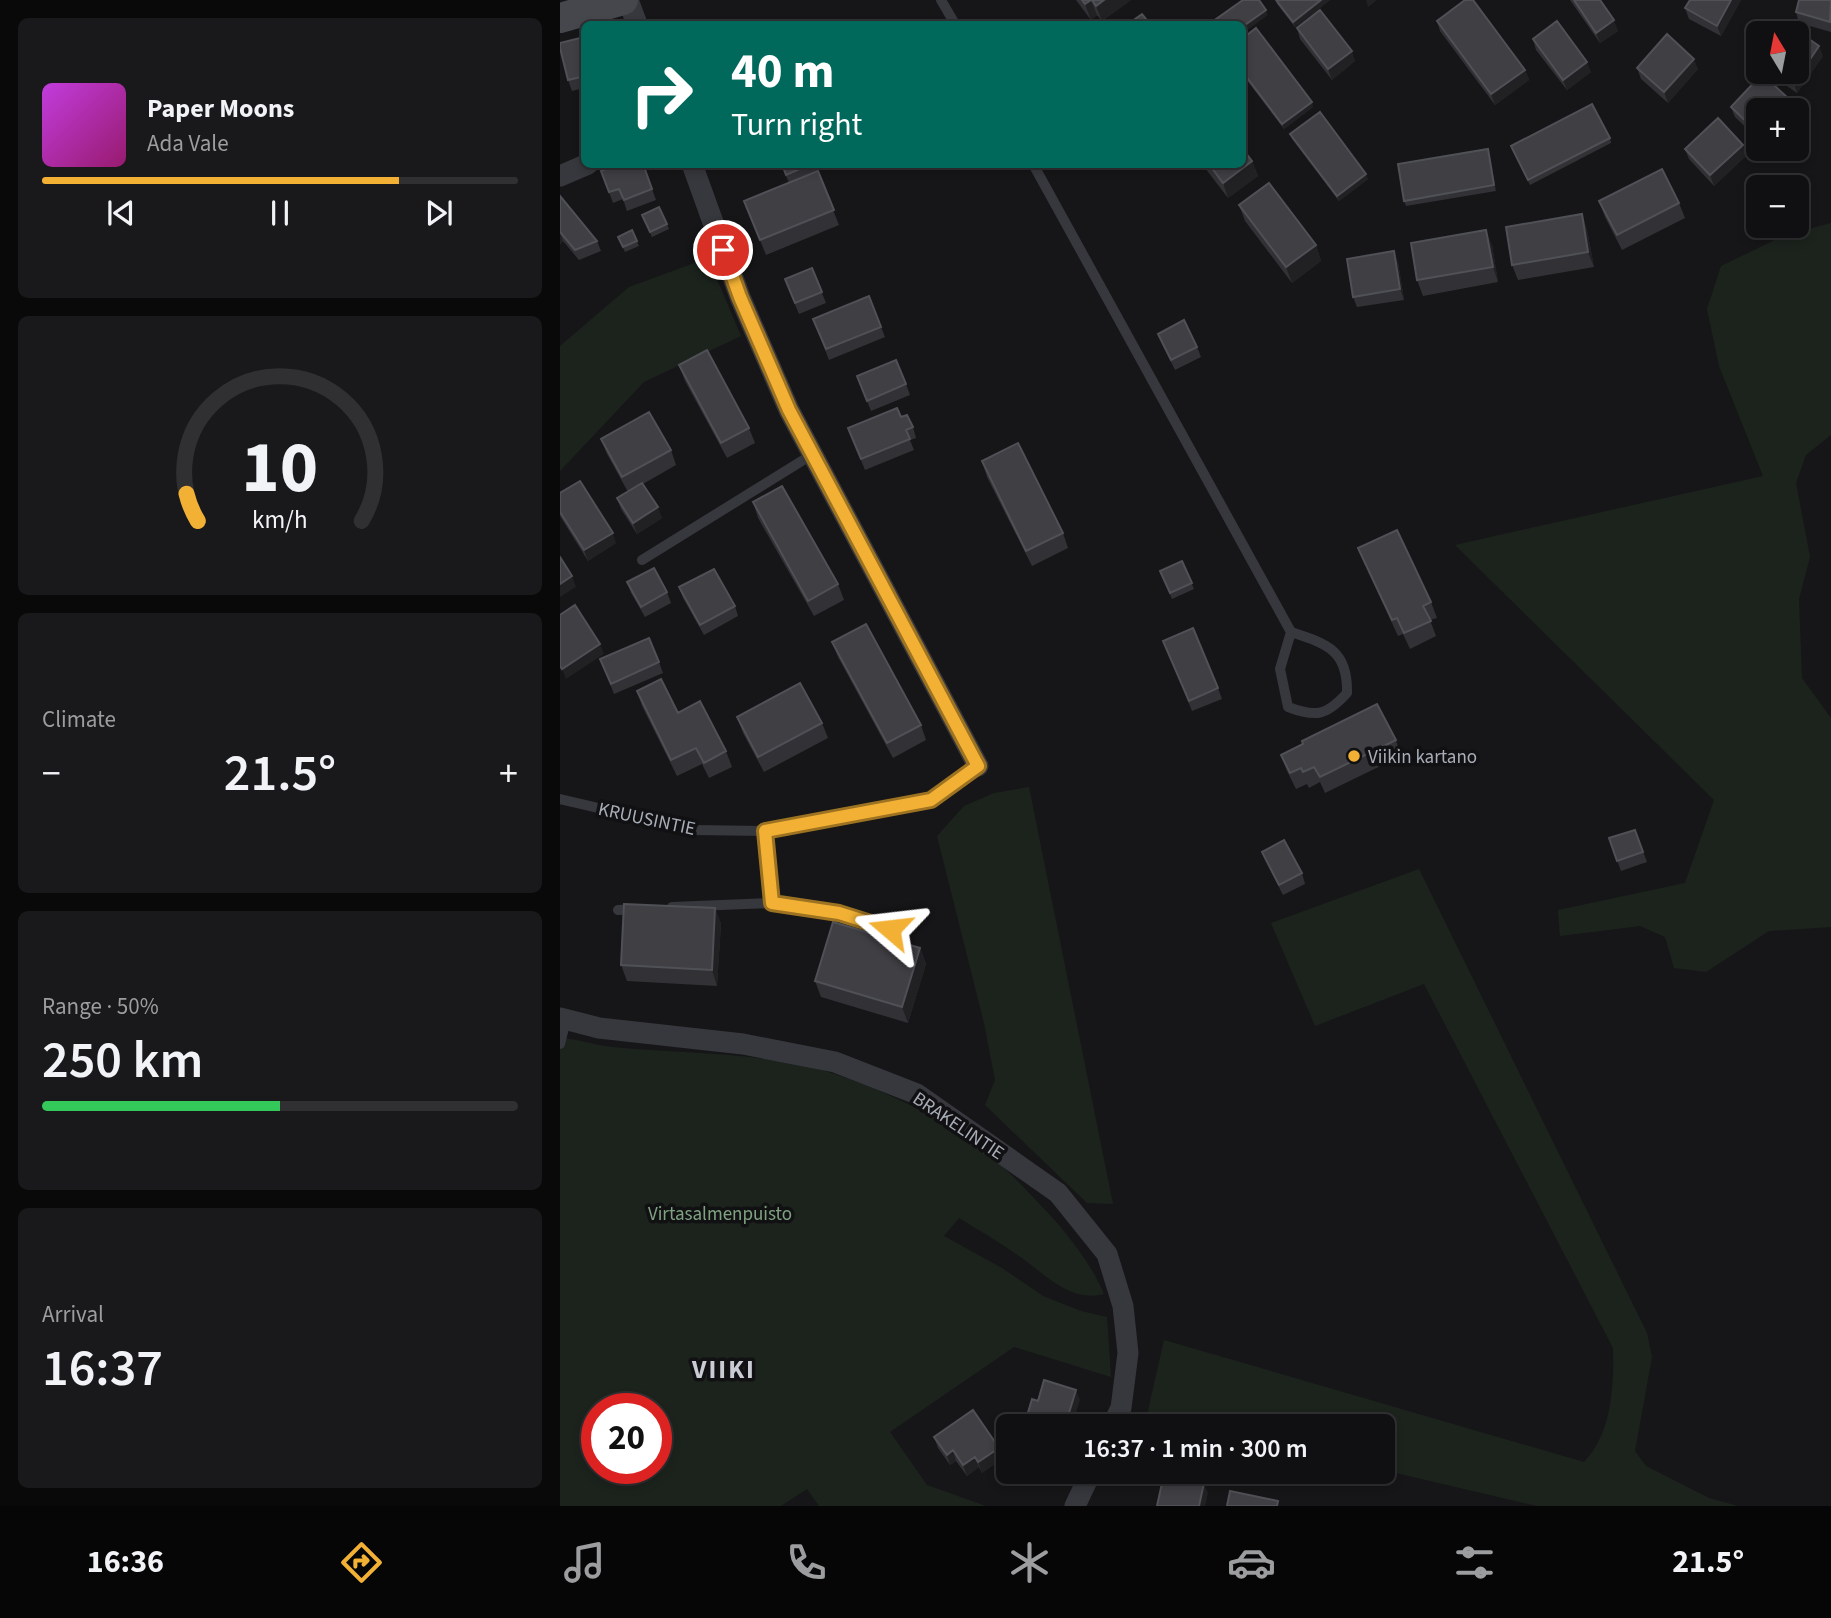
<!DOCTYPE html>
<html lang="en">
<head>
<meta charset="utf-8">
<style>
  :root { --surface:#101012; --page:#19191b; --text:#f1f3f6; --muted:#9c9d9f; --line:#303032; --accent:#f2b134 }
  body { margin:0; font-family:"Source Sans 3",sans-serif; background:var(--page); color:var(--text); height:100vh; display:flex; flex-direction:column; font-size:26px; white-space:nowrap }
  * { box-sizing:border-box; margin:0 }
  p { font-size:23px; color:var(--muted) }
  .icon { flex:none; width:38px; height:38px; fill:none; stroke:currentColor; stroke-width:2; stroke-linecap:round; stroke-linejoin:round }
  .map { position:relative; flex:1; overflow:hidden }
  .side { display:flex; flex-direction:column; gap:18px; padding:18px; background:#09090a; width:560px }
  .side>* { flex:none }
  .banner { position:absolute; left:21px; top:21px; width:665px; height:147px; border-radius:10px; box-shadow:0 4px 10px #0003,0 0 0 2px var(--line); background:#00695c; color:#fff; overflow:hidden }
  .needle { width:46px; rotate:350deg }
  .buttons { position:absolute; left:1186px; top:21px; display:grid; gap:14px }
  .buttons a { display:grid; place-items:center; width:63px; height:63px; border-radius:10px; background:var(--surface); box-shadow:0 4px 10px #0003,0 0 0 2px var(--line); font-size:35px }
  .speed { position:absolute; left:21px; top:1393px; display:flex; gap:14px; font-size:35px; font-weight:700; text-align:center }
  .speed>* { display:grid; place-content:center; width:91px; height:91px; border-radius:50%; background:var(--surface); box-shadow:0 4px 10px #0003,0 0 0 2px var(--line); line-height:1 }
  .speed .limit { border:10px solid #d22; background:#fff; color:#111 }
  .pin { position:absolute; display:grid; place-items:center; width:60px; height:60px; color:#fff; margin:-30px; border:4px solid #fff; border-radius:50%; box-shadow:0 2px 7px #0007 }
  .me { position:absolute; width:77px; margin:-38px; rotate:287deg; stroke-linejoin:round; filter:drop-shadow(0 0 5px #0008) }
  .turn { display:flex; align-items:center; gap:24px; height:147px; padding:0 35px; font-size:32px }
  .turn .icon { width:91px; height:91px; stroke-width:2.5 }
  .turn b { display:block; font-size:49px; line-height:60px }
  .big { font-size:52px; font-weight:600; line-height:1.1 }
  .side .tile { flex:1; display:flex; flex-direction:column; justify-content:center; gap:10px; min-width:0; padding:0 24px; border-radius:10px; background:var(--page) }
  .side .dial { align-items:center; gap:0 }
  .dial svg { height:182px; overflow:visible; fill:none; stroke:var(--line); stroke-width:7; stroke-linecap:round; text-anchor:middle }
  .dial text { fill:var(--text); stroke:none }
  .song { display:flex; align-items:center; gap:21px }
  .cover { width:84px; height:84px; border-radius:10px; background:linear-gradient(135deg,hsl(290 70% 55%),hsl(320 70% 35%)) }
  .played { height:7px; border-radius:4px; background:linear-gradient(90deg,var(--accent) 75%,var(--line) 75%) }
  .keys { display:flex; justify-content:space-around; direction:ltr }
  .heat { display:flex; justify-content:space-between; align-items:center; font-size:38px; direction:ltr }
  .charge { height:10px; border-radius:5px; background:linear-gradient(90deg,#34c759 50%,var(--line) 0) }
  .trip { position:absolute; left:436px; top:1414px; width:399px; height:70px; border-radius:10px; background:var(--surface); box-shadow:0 4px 10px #0003,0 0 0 2px var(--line); font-weight:600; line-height:70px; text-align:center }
  .tabs { display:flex; height:112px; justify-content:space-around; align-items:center; background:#060607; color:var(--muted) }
  .tabs .icon { width:49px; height:49px }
  .tabs .active { color:var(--accent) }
  .tabs b { font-size:32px; color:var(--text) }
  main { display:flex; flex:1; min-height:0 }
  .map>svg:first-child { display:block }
  .green { fill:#1c231d; fill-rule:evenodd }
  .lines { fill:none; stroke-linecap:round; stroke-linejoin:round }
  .lane { stroke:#37383d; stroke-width:10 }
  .street { stroke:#37383d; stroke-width:21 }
  .secondary { stroke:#45474d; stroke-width:30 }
  .wall { fill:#323236 }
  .shaded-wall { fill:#212124 }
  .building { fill:#3f3f44; stroke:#4f5156; stroke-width:2 }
  .route-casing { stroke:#9d7322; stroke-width:18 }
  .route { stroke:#f2b134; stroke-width:12 }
  .poi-dot { fill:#f2b134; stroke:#111113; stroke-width:2.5 }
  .labels { text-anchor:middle; stroke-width:7; stroke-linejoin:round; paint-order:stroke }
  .poi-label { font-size:19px; fill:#a8adb8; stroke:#111113; text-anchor:start }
  .street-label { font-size:19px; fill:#a8adb8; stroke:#111113 }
  .park-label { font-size:19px; fill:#7fa381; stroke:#111113 }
  .district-label { font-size:26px; font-weight:bold; letter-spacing:2px; fill:#c9ccd4; stroke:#111113 }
</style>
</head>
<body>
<main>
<section class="side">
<div class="tile">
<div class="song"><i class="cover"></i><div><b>Paper Moons</b><p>Ada Vale</p></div></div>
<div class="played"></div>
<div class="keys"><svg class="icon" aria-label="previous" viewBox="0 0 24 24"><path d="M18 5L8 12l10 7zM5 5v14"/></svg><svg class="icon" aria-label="pause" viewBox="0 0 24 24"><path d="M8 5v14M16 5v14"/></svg><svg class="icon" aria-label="next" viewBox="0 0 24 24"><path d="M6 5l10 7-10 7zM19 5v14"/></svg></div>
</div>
<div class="tile dial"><svg viewBox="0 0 100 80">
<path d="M14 69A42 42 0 1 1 86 69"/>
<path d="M14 69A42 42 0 0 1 9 57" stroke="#f2b134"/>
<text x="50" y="56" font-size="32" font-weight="700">10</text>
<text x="50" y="72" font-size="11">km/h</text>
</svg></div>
<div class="tile"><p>Climate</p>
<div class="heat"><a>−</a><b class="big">21.5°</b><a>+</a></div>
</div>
<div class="tile"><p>Range · 50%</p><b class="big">250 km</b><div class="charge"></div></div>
<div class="tile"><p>Arrival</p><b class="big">16:37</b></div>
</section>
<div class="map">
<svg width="1271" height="1506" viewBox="0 0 1271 1506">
  <rect width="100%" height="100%" fill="#161618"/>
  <!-- green -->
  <path class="green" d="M 1271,223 L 1271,435 L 1246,455 L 1236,483 L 1250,557 L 1239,599 L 1242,678 L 1271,718 L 1271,927 L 1209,931 L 1146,972 L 1114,968 L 1105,937 L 1080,926 L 1000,936 L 998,910 L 1125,883 L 1154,800 L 895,545 L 1203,476 L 1159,366 L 1147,309 L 1161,266 L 1223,236 Z
    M 148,258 L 181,336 L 84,382 L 0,471 L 0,346 L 69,287 Z
    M 469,787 L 553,1204 L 527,1203 L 425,1105 L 435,1080 L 424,1023 L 377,836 L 404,806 L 434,793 Z
    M 859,869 L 1087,1333 L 1092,1357 L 1075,1451 L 1086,1466 L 1149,1498 L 1178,1506 L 977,1506 L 823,1470 L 822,1426 L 634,1426 L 587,1415 L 604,1340 L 1024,1462 C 1052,1433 1054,1386 1053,1348 L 864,984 L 755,1026 L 711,923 Z
    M 0,1038 C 18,1039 34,1045 52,1047 C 112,1053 172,1052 231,1063 C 289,1073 362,1107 410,1140 C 433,1156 454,1177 473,1197 C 501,1226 528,1257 544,1294 C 510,1303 485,1274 459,1256 C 439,1242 419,1230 399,1218 L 384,1236 L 442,1268 L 483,1296 L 521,1311 L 547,1317 L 551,1377 L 454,1347 L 330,1432 L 367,1485 L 426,1506 L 259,1506 L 247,1489 L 221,1506 L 0,1506 ZM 37,1409 L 96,1409 L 96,1468 L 37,1468 Z"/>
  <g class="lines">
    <!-- lane -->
    <path class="lane" d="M 381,0 L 395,24
      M 473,164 L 731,632 C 767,644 788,650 787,693 C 767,715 757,718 728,707 L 720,669 L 731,632
      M 82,560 L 253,454
      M 0,799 L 133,830 L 205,831 L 371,800 L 418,766
      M 205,831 L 212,903
      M 112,907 L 212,903 L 279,913 L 330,929
      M 58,910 L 78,909
      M 0,1044 L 6,1020"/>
    <!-- street -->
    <path class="street" d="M 68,0 L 77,24
      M 132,164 L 180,297 L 229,410 L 418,766
      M 0,176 L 28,164
      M 0,1018 L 39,1028 L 183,1044 L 275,1062 L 357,1094 L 498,1193 L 547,1254 L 563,1306 L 568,1353 L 561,1408 L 552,1426
      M 515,1506 L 531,1472"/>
    <!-- secondary -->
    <path class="secondary" d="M 0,18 L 63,0"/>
  </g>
  <!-- wall -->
  <path class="wall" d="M 516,0 L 571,0 L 542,21 L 537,15 L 531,20 Z
    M 716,0 L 770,0 L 735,27 L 717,4 Z
    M 1010,0 L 1040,0 L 1058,31 L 1040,43 Z
    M 1181,0 L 1161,36 L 1129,19 L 1125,8 Z
    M 1271,0 L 1271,32 L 1239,23 L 1236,12 Z
    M 877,21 L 965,70 L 969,80 L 935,105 L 880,31 Z
    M 737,28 L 795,61 L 772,80 L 740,39 Z
    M 24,37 L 23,88 L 12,91 L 8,80 Z
    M 682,39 L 753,107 L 724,129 L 682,74 Z
    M 973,39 L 1031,72 L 1007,90 L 976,50 Z
    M 1263,56 L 1237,93 L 1207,72 L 1237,72 Z
    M 1077,68 L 1138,69 L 1108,103 L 1081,79 Z
    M 1229,99 L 1232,110 L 1199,110 L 1199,140 L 1175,117 L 1171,107 Z
    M 730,134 L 808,179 L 779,201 L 732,139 Z
    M 1050,138 L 1051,143 L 970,185 L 951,146 Z
    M 928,149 L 936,191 L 846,206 L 844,201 Z
    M 1125,149 L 1187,155 L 1154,186 L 1129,159 Z
    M 692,161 L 698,176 L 668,198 L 642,164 L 682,164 Z
    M 83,164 L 96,200 L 67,211 L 63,199 L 53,203 L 41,171 Z
    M 221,164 L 255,164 L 279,225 L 206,255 L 184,201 L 229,183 Z
    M 0,196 L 37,241 L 41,251 L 19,260 L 3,241 L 0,244 Z
    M 1039,201 L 1119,203 L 1125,218 L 1062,250 L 1045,217 Z
    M 679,205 L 756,245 L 761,261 L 732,283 L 685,221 Z
    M 1022,214 L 1027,230 L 1034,267 L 958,280 L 952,265 Z
    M 82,215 L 107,224 L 109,229 L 92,237 Z
    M 72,230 L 79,246 L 65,252 L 58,237 Z
    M 932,245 L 938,282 L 863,296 L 857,280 Z
    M 838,262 L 844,300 L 797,307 L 793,297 Z
    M 252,268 L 266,303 L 239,314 L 229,290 Z
    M 309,296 L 325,337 L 269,360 L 253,319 Z
    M 598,334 L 637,347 L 641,357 L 615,370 L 602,344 Z
    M 119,365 L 189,428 L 195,443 L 167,458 L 125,381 Z
    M 297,376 L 346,384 L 350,395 L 311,411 Z
    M 341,417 L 353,427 L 356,438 L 350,440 L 354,450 L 305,470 L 288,428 Z
    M 41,439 L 111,450 L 116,465 L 83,484 L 102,518 L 77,534 L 61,509 L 57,498 L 68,492 L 47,454 Z
    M 422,461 L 503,533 L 508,548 L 472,566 L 427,477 Z
    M 0,493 L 56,543 L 28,561 L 0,516 Z
    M 193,502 L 278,584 L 284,600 L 254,616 L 198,518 Z
    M 798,548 L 871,602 L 877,618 L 870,620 L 876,636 L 850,649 L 843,634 L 838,636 L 804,563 Z
    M 622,561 L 634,589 L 612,599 L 602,576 Z
    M 67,582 L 107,592 L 111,603 L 85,617 L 71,593 Z
    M 119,587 L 175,606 L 178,616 L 144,635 L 123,598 Z
    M 603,641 L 658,688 L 662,699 L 632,711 Z
    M 272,642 L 361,725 L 366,740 L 333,758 L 278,657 Z
    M 40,659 L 99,662 L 103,673 L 54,694 Z
    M 77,691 L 118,713 L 166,751 L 172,767 L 149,778 L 142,764 L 117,776 L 82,706 Z
    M 177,717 L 262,723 L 268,738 L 204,772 L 183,733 Z
    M 836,740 L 841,756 L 765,793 L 760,782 L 749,788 L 747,784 L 736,789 L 727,771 L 721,755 Z
    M 1075,830 L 1087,862 L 1061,871 L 1049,838 Z
    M 702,852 L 742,873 L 745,884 L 723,895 L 706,862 Z
    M 155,908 L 161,924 L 157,986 L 67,981 L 61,965 Z
    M 360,948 L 366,964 L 348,1023 L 261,997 L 255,981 Z
    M 374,1437 L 439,1448 L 443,1458 L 422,1473 L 419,1467 L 407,1476 L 396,1461 L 390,1465 L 378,1448 Z"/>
  <!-- shaded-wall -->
  <path class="shaded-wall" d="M 531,0 L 537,15 L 531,20 L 525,4 Z
    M 544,0 L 571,0 L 542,21 L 536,6 Z
    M 761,0 L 770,0 L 735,27 L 733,22 Z
    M 806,0 L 817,0 L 808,7 Z
    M 1171,0 L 1181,0 L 1161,36 L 1157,26 Z
    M 706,10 L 708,15 L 682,34 L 682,27 Z
    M 1054,20 L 1058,31 L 1040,43 L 1036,33 Z
    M 1259,46 L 1263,56 L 1237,93 L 1234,83 Z
    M 792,51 L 795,61 L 772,80 L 768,69 Z
    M 1134,59 L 1138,69 L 1108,103 L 1104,92 Z
    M 1027,62 L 1031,72 L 1007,90 L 1003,80 Z
    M 965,70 L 969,80 L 935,105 L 931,94 Z
    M 1229,99 L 1232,110 L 1218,110 Z
    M 752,102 L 753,107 L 724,129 L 722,124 Z
    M 1183,145 L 1187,155 L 1154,186 L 1150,175 Z
    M 928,149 L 930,154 L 936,191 L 934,185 Z
    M 692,161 L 698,176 L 668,198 L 663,183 Z
    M 806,174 L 808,179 L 779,201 L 777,196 Z
    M 1022,214 L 1027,230 L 1034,267 L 1028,252 Z
    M 926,230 L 932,245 L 938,282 L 933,267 Z
    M 0,232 L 3,241 L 0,244 Z
    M 756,245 L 761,261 L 732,283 L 726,267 Z
    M 834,251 L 838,262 L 844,300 L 840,289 Z
    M 98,507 L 102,518 L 77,534 L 73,523 Z
    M 53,533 L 56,543 L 28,561 L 24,550 Z
    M 12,576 L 16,587 L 0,597 L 0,584 Z
    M 40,644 L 44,654 L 6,679 L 2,669 Z
    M 155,908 L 161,924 L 157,986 L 152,970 Z
    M 360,948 L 366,964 L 348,1023 L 342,1007 Z
    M 516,1390 L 520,1400 L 512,1426 L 505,1426 Z
    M 439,1448 L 443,1458 L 422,1473 L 418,1462 Z
    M 393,1450 L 396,1461 L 390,1465 L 387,1455 Z
    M 415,1457 L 419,1467 L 407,1476 L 403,1465 Z
    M 644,1483 L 648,1493 L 645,1506 L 639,1506 Z"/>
  <!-- building -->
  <path class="building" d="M 522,0 L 531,0 L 525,4 Z
    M 532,0 L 544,0 L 536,6 Z
    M 683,0 L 699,0 L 706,10 L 682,27 L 682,24 L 649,24 Z
    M 716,0 L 761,0 L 733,22 Z
    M 905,0 L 913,0 L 965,70 L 931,94 L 877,21 Z
    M 1014,0 L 1040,0 L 1054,20 L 1036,33 Z
    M 1130,0 L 1171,0 L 1157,26 L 1125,8 Z
    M 1239,0 L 1271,0 L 1270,22 L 1236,12 Z
    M 760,10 L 792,51 L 768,69 L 737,28 Z
    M 582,14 L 590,24 L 568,24 Z
    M 997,21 L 1027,62 L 1003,80 L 973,39 Z
    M 1229,25 L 1259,46 L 1234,83 L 1217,72 L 1237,72 L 1237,33 L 1224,33 Z
    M 696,28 L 752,102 L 722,124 L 682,71 L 682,39 Z
    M 1107,34 L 1134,59 L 1104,92 L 1077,68 Z
    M 24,37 L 24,92 L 21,77 L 8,80 L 0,48 L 0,43 Z
    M 1202,74 L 1229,99 L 1218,110 L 1199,110 L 1199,130 L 1197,132 L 1171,107 Z
    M 1032,104 L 1050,138 L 968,180 L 951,146 Z
    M 760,112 L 806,174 L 777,196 L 730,134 Z
    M 1158,118 L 1183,145 L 1150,175 L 1125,149 Z
    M 682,148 L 692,161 L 663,183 L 649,164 L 682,164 Z
    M 928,149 L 934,185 L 844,201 L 838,164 Z
    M 58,164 L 83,164 L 92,189 L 64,200 L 59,189 L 49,192 L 41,171 Z
    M 222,164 L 251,164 L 226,175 Z
    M 1102,169 L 1119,203 L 1057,235 L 1039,201 Z
    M 258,171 L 274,210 L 200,240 L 184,201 Z
    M 709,183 L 756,245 L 726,267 L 679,205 Z
    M 0,196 L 37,241 L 15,250 L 0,232 Z
    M 99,207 L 107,224 L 90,232 L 82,215 Z
    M 1022,214 L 1028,252 L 952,265 L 946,227 Z
    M 72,230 L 77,241 L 63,247 L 58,237 Z
    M 926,230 L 933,267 L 857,280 L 851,243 Z
    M 834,251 L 840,289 L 793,297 L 787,259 Z
    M 252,268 L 262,292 L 235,303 L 225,279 Z
    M 309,296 L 321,327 L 266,349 L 253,319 Z
    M 624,320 L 637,347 L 611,360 L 598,334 Z
    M 147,350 L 189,428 L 161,443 L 119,365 Z
    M 336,360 L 346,384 L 307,401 L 297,376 Z
    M 337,408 L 341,417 L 347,415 L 353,427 L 346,430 L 350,439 L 301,459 L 288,428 Z
    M 89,412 L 111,450 L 62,477 L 41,439 Z
    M 458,443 L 503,533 L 466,551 L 422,461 Z
    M 20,481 L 53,533 L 24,550 L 0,512 L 0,493 Z
    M 82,483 L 98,507 L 73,523 L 57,498 Z
    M 222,486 L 278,584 L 248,601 L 193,502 Z
    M 837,530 L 871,602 L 863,606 L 871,621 L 844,633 L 837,618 L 832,620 L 798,548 Z
    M 0,557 L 12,576 L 0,584 Z
    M 622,561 L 632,583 L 610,593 L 600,571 Z
    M 94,568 L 107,592 L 81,607 L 67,582 Z
    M 154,569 L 175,606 L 140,625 L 119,587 Z
    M 15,605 L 40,644 L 2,669 L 0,666 L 0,615 Z
    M 306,624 L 361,725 L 327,743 L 272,642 Z
    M 633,628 L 658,688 L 629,701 L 603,641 Z
    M 89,638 L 99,662 L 51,684 L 40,659 Z
    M 101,679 L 118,713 L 140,701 L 166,751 L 144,763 L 136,748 L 111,760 L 77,691 Z
    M 240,683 L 262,723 L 198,757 L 177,717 Z
    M 817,704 L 836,740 L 760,777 L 754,767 L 743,772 L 741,768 L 730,773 L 721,755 L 743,744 L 742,741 Z
    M 1075,830 L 1083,852 L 1057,861 L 1049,838 Z
    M 724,840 L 742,873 L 719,885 L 702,852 Z
    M 64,904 L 155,908 L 152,970 L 61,965 Z
    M 273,922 L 360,948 L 342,1007 L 255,981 Z
    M 484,1380 L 516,1390 L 505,1426 L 464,1426 L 472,1399 L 478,1401 Z
    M 413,1410 L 439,1448 L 418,1462 L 415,1457 L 403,1465 L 393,1450 L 387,1455 L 374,1437 Z
    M 604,1474 L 644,1483 L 639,1506 L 597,1506 Z
    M 670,1491 L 718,1501 L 717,1506 L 667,1506 Z"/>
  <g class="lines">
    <!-- route casing -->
    <g class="route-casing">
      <path id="route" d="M 163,250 L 180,297 L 229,410 L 418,766 L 371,800 L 205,831 L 212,903 L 279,913 L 330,929"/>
    </g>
    <!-- route -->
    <use href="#route" class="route"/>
  </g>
  <!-- markers -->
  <circle class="poi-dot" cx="794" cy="756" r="7"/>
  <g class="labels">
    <!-- poi labels -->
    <g class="poi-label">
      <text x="808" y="763">Viikin kartano</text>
    </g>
    <!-- street labels -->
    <g class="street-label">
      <text transform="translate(87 818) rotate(12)" y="7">KRUUSINTIE</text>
      <text transform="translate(399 1125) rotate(34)" y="7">BRAKELINTIE</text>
    </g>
    <!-- park labels -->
    <g class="park-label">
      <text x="160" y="1220">Virtasalmenpuisto</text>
    </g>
    <!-- district labels -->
    <g class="district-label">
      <text x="164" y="1378">VIIKI</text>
    </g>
  </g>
</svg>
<div class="buttons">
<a><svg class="needle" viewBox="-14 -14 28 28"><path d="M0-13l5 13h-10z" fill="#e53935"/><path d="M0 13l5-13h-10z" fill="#9c9d9f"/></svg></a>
<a>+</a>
<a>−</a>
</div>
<div class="speed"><div class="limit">20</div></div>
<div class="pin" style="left:163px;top:250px;background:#d93025"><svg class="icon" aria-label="arrive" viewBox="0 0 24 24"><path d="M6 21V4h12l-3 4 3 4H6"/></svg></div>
<svg class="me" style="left:330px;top:929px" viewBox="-20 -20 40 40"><path d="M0-17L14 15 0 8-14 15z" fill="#f2b134" stroke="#fff" stroke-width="4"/></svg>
<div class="trip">16:37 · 1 min · 300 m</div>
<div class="banner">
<div class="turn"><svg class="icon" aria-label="right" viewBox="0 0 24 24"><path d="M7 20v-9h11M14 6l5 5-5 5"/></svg><div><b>40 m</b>Turn right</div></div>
</div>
</div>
</main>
<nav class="tabs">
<b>16:36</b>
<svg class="icon active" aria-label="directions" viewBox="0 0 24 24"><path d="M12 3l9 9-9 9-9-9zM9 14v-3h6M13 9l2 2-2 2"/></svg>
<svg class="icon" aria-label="music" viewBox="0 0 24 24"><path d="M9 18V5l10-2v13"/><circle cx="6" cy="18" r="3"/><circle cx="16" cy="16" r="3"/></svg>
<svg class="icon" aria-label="phone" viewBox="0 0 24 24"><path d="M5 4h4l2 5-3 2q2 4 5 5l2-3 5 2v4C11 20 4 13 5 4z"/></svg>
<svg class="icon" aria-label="climate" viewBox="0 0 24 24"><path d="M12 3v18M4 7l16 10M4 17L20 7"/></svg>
<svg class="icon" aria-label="car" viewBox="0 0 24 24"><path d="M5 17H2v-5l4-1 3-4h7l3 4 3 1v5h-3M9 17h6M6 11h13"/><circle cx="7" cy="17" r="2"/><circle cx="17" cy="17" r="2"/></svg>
<svg class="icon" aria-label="filters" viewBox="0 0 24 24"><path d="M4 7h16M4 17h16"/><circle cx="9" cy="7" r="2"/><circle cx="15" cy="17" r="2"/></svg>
<b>21.5°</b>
</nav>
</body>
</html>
